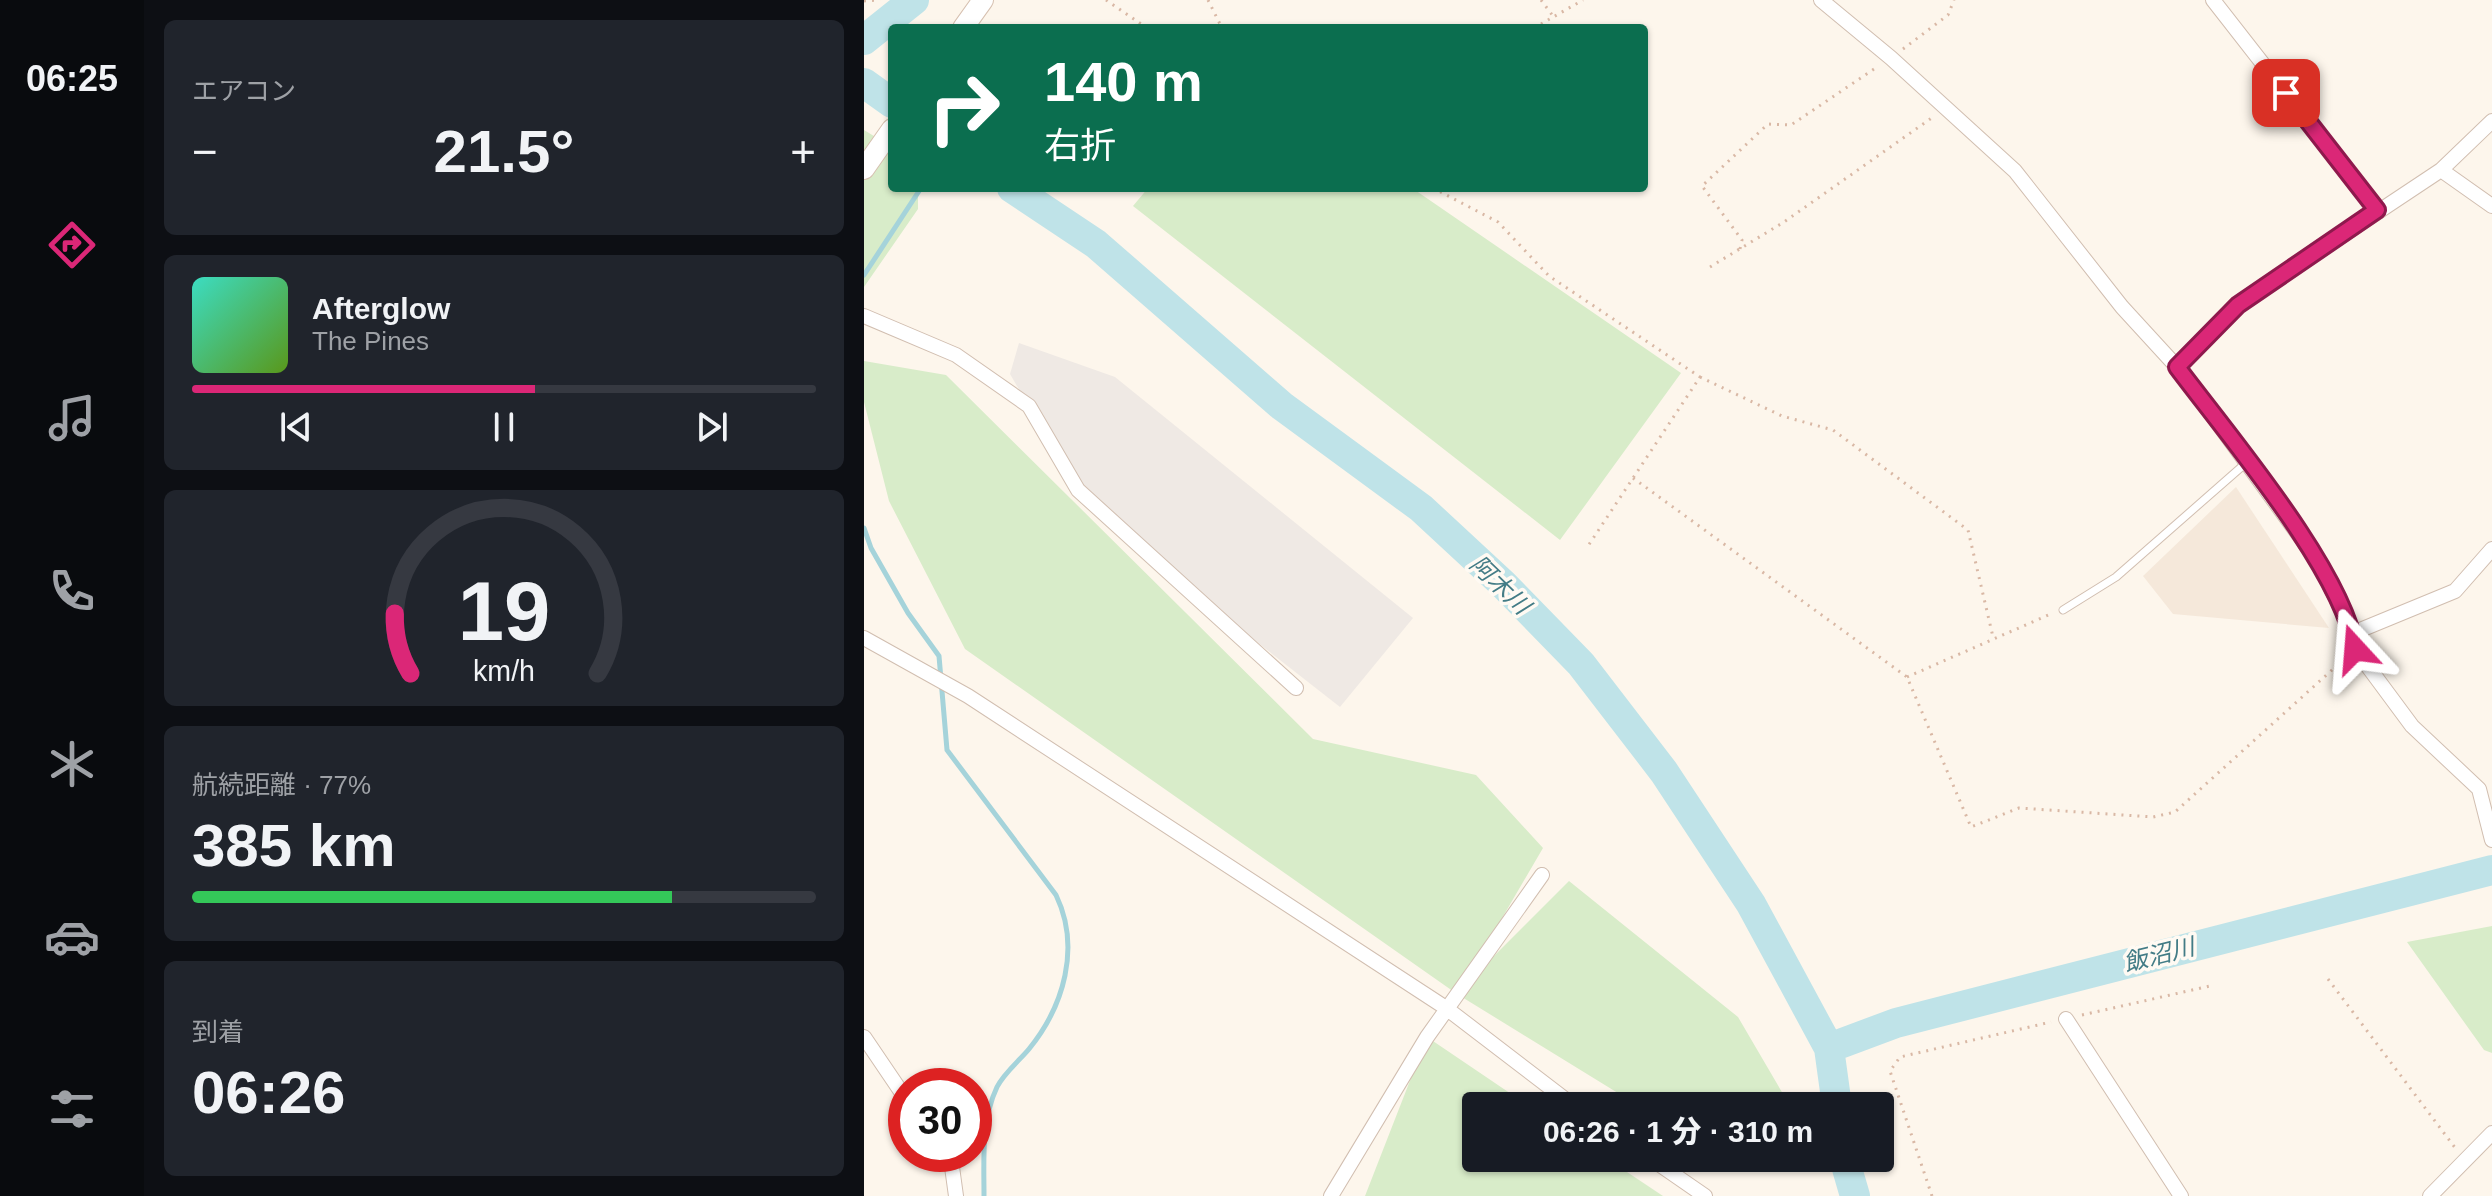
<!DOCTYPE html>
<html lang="ja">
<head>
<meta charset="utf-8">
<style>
  :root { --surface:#171b24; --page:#20242c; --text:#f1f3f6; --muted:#9ea1a6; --line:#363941; --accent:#db2777 }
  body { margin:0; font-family:Helvetica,"Noto Sans JP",sans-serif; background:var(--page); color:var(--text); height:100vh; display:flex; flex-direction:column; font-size:30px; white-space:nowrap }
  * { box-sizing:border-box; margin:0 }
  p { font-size:26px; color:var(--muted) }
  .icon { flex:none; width:44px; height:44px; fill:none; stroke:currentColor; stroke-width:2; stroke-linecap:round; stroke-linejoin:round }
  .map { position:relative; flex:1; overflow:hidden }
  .sheet { display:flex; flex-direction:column; gap:20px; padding:20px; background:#0d0f14; width:720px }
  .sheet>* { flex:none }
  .hud { position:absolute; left:24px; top:24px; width:760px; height:168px; border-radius:8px; box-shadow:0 2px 6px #0004; background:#0b6e4f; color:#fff; overflow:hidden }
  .speed { position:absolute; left:24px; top:1068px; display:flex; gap:16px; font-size:40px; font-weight:700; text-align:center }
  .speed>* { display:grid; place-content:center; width:104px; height:104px; border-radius:50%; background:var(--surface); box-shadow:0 2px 6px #0004; line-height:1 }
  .speed .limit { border:12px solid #d22; background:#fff; color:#111 }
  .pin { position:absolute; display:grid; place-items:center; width:68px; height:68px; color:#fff; margin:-34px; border-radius:16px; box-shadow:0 4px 12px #0006 }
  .me { position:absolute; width:88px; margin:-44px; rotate:341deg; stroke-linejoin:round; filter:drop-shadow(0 0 6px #0008) }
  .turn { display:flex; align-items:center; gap:28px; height:168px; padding:0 24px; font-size:36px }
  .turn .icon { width:104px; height:104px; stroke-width:2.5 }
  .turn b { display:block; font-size:56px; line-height:68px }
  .big { font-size:60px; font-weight:800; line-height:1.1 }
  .sheet .widget { flex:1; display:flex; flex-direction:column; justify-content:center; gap:12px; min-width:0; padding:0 28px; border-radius:12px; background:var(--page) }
  .sheet .dial { align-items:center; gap:0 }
  .dial svg { height:208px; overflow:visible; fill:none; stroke:var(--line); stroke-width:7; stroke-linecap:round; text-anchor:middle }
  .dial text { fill:var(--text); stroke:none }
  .song { display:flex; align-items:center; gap:24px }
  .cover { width:96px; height:96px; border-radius:12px; background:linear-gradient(135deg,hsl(170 70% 55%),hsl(90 70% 35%)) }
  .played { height:8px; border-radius:4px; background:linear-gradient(90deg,var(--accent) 55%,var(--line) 55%) }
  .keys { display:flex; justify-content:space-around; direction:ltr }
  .heat { display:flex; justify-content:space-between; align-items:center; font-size:44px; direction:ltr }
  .charge { height:12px; border-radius:6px; background:linear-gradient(90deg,#34c759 77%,var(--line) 0) }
  .trip { position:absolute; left:598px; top:1092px; width:432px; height:80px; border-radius:8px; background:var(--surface); box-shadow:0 2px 6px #0004; font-weight:800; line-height:80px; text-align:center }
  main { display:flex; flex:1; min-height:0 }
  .tab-bar { display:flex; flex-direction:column; width:144px; justify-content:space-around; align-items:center; background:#090b0e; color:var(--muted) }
  .tab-bar .icon { width:56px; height:56px }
  .tab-bar .selected { color:var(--accent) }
  .tab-bar b { font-size:36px; color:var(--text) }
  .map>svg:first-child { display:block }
  .residential { fill:#f5e8da }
  .industrial { fill:#efe9e4 }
  .green { fill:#d8ecc9 }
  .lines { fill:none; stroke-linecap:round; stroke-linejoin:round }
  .stream { stroke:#a5d3da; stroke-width:5 }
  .river { stroke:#bfe3e8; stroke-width:30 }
  .lane-casing { stroke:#d1beb0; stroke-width:9 }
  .street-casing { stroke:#d1beb0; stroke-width:16 }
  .secondary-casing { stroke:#d6c0b0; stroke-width:22 }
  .path { stroke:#d9b8a5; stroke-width:3; stroke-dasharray:2 6; stroke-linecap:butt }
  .lane { stroke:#fff; stroke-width:7 }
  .street { stroke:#fff; stroke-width:14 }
  .secondary { stroke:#fff; stroke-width:20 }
  .route-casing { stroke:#8e194d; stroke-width:20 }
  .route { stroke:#db2777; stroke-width:14 }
  .labels { text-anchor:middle; stroke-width:7; stroke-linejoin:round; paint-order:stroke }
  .water-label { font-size:24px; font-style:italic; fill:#437c86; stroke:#fffaf3 }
</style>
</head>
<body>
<main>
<nav class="tab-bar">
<b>06:25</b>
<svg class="icon selected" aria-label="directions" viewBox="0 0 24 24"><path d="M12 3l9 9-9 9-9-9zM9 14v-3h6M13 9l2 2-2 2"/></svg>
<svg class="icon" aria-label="music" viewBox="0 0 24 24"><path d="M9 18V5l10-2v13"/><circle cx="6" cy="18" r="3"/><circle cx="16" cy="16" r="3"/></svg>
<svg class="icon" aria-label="phone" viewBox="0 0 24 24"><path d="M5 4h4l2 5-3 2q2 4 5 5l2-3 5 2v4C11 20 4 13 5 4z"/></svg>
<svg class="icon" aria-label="climate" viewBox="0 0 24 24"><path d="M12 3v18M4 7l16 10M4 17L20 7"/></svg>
<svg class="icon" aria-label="car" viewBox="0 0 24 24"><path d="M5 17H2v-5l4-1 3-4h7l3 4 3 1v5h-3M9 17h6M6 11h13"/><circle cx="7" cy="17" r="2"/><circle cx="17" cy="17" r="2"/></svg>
<svg class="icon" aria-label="filters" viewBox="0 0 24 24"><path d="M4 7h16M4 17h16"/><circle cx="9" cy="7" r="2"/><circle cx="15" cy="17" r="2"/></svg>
</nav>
<section class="sheet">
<div class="widget"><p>エアコン</p>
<div class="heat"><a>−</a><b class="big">21.5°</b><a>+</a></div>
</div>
<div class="widget">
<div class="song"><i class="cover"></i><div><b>Afterglow</b><p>The Pines</p></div></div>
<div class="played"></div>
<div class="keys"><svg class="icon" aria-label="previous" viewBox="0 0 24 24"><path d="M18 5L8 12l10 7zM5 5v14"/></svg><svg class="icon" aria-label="pause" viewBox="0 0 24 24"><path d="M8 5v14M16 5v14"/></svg><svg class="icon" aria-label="next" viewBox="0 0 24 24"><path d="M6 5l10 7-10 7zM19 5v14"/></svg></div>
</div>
<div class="widget dial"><svg viewBox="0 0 100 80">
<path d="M14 69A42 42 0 1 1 86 69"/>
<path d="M14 69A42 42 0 0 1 8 46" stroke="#db2777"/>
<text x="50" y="56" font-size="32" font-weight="700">19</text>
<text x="50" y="72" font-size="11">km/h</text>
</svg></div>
<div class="widget"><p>航続距離 · 77%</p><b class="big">385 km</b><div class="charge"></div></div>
<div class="widget"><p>到着</p><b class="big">06:26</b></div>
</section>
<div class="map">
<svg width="1628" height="1196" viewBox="0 0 1628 1196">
  <rect width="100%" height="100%" fill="#fdf6ec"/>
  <!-- residential -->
  <path class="residential" d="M 1372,487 L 1465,628 L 1309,614 L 1279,576 Z"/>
  <!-- industrial -->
  <path class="industrial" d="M 155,343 L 251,377 L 549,618 L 476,707 L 306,574 L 214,490 L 146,374 Z"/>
  <!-- green -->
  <path class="green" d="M 0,130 L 28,147 L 28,188 L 54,189 L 54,209 L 0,287 Z
    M 284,188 L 548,188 L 817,373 L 696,540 L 269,206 Z
    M 0,361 L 82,375 L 449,739 L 612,775 L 679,848 L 596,990 L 705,881 L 874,1017 L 919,1094 L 908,1106 L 775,1106 L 593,994 L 101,649 L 25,501 L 0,402 Z
    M 1628,926 L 1628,1053 L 1620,1050 L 1543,942 Z
    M 563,1037 L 665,1106 L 612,1106 L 612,1158 L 742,1158 L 799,1196 L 501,1196 Z"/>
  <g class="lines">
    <!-- stream -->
    <path class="stream" d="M 0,275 L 57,188
      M 0,528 L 7,548 L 44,613 L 75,656 L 83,750 L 192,895 C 217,947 200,1006 165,1049 C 155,1061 140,1073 133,1087 C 117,1121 120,1159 120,1196"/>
    <!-- river -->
    <path class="river" d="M 0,40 L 50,0
      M 0,83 L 28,103
      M 148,188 L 232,244 L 418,406 L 557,508 L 639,584 L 717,664 L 800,772 L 887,904 L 965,1048 L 973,1106
      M 965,1048 L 1032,1023 L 1628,870
      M 980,1158 L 991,1196"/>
    <!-- lane casing -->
    <g class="lane-casing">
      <path id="lane" d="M 1199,610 L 1252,577 L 1382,463"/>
    </g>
    <!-- street casing -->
    <g class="street-casing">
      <path id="street" d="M 957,0 L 1027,58 L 1151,171 L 1258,307 L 1313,367 L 1453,560 L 1489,633 L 1491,649 L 1548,726 L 1615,789 L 1628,840
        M 1349,0 L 1513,210
        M 1577,170 L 1628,206
        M 0,316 L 92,355 L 165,406 L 214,490 L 432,688
        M 1313,367 L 1374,305 L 1577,170 L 1628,121
        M 1489,633 L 1591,591 L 1628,549
        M 0,638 L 104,696 L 582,1008 L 710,1106
        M 1202,1019 L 1317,1196
        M 0,1037 L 42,1099
        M 80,1154 L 88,1167 L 92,1196
        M 786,1158 L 841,1196
        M 467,1196 L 563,1037 L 678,875
        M 1566,1196 L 1628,1133"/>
    </g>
    <!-- secondary casing -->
    <g class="secondary-casing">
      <path id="secondary" d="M 99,28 L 119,0
        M 0,169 L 28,129"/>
    </g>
    <!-- path -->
    <path class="path" d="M 242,0 L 283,28
      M 344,0 L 358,28
      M 677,0 L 689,16
      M 0,1 L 16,0
      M 670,28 L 719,0
      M 1039,49 L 1084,15 L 1090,0
      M 569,188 L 634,222 L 685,276 L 836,377 L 722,549
      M 876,249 L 878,240 L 838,186 L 904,124 L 927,125 L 1013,67
      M 846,267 L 920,222 L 1069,117
      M 836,377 L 918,416 L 969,430 L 1104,530 L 1129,637
      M 769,478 L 1043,677 L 1107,827 L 1155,808 L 1289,817 L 1311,812 L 1479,660
      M 1043,677 L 1189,613
      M 1464,979 L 1592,1149
      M 1218,1015 L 1346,986
      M 1068,1196 L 1026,1071 L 1036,1057 L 1187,1022"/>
    <!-- lane -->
    <use href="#lane" class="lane"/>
    <!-- street -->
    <use href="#street" class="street"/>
    <!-- secondary -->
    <use href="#secondary" class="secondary"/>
  </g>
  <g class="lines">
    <!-- route casing -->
    <g class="route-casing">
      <path id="route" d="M 1422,93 L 1513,210 L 1374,305 L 1313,367 C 1363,434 1479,570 1491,649"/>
    </g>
    <!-- route -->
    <use href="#route" class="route"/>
  </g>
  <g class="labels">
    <!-- water labels -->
    <g class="water-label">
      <text transform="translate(636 585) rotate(44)" y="8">阿木川</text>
      <text transform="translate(1295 955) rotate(-14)" y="8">飯沼川</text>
    </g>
  </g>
</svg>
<div class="speed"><div class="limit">30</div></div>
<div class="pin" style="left:1422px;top:93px;background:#d93025"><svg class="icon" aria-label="arrive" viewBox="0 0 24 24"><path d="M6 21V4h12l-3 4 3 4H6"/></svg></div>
<svg class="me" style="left:1491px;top:649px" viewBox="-20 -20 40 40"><path d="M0-17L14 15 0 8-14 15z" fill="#db2777" stroke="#fff" stroke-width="4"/></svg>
<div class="trip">06:26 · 1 分 · 310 m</div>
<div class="hud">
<div class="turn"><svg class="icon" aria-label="right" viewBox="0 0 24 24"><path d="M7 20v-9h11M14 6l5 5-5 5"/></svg><div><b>140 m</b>右折</div></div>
</div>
</div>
</main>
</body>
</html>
